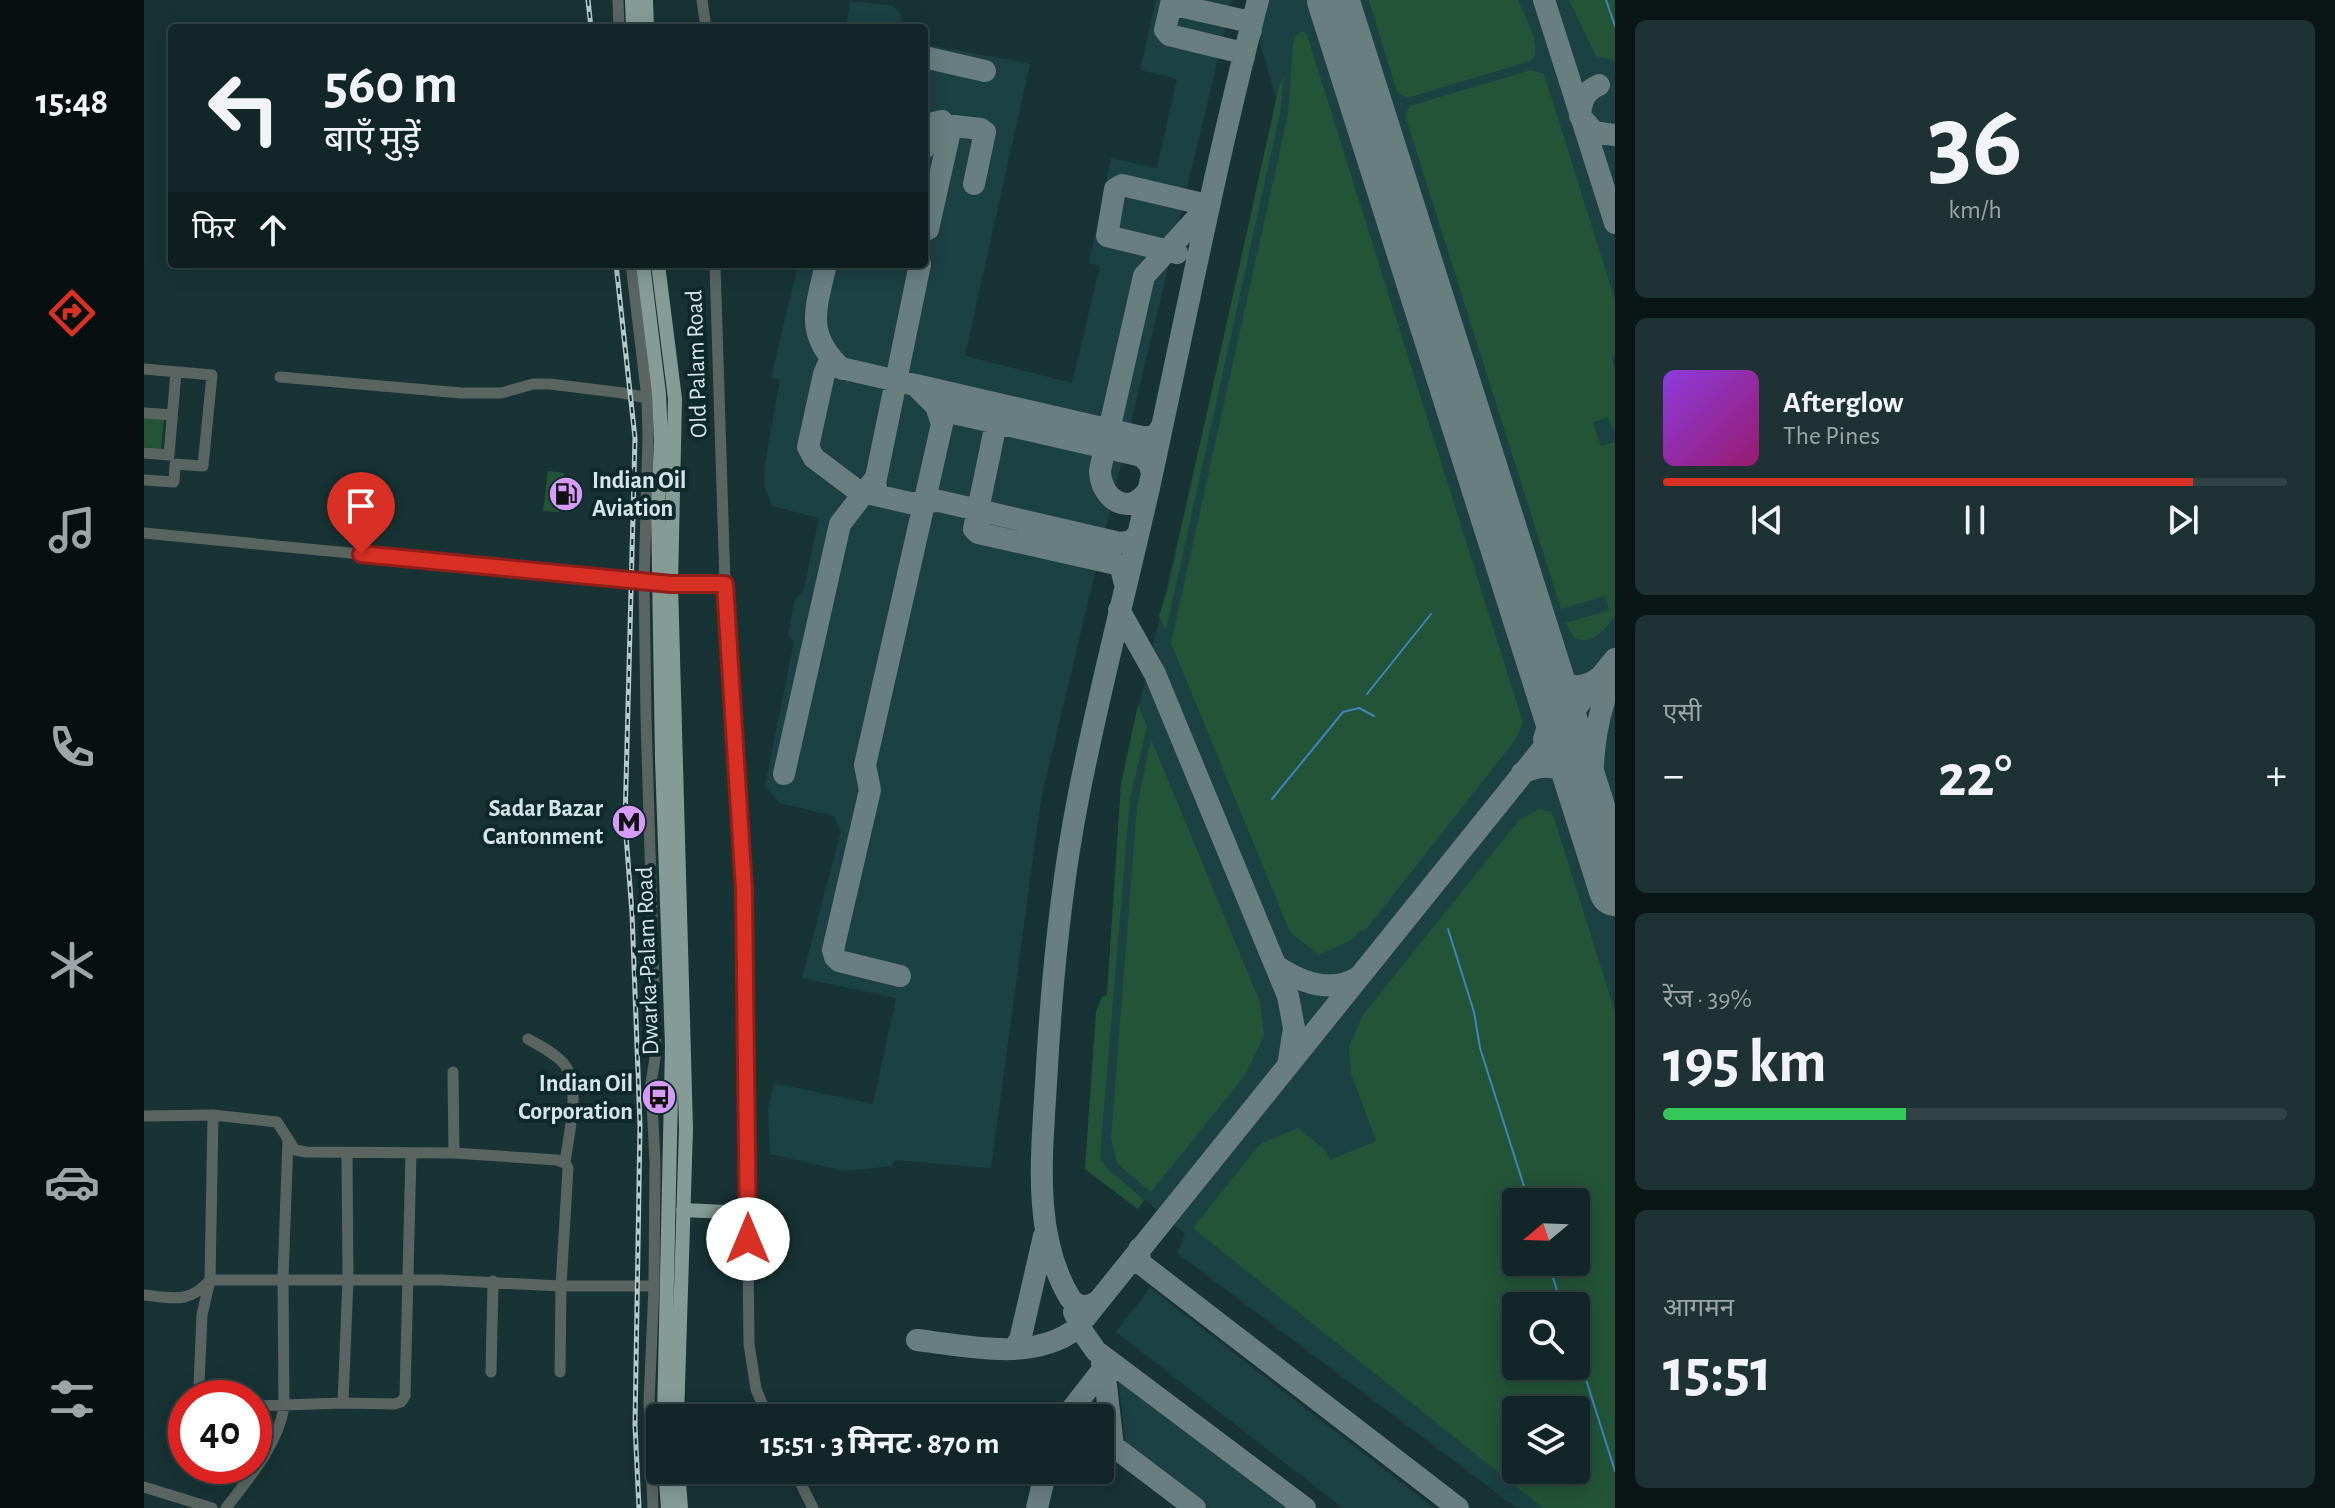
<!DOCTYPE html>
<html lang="hi">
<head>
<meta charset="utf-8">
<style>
  :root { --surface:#122627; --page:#1f3233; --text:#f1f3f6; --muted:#9ca5a7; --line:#314344; --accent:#d93025 }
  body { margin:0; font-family:"Alegreya Sans","Noto Sans Devanagari",sans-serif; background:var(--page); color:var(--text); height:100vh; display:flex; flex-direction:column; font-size:30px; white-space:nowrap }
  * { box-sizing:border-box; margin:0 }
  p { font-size:26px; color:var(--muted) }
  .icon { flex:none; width:44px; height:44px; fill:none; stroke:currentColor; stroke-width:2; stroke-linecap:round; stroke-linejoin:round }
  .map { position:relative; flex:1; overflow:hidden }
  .details { display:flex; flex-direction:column; gap:20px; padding:20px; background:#0a1515; width:720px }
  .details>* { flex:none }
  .hud { position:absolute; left:24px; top:24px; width:760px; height:244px; border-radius:8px; box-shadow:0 4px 20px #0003,0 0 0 2px var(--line); background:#122627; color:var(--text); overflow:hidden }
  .needle { width:52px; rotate:251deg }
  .fabs { position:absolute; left:1358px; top:1188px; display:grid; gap:16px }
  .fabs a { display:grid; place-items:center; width:88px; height:88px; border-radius:8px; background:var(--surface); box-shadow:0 4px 20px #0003,0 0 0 2px var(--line); font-size:40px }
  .speed { position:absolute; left:24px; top:1380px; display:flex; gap:16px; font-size:40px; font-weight:700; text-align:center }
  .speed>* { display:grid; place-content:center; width:104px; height:104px; border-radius:50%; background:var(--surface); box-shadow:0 4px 20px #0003,0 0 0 2px var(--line); line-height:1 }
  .speed .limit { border:12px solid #d22; background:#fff; color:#111 }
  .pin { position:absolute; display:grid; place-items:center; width:68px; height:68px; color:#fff; margin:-82px -34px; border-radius:50% 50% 50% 0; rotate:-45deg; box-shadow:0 0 8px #0007 }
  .pin .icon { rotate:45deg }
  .me { position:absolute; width:88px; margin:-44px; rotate:0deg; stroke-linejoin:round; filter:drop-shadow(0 0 6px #0008) }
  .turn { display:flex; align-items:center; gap:28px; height:168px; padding:0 24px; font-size:36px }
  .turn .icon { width:104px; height:104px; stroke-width:2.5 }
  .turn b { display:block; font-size:56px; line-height:68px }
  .then { display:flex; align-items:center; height:76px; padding:0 24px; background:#0003; gap:16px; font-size:30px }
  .big { font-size:60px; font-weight:700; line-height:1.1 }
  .details .widget { flex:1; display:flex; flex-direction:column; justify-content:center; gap:12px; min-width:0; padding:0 28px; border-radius:12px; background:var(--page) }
  .details .dial { align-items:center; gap:0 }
  .dial b { font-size:104px; line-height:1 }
  .song { display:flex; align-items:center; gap:24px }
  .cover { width:96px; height:96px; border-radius:12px; background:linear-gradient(135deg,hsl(270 70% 55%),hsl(320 70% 35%)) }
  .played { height:8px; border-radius:4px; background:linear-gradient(90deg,var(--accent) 85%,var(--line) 85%) }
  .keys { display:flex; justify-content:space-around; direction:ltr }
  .heat { display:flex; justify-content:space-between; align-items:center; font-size:44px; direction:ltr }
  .charge { height:12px; border-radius:6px; background:linear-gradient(90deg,#34c759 39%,var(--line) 0) }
  .trip { position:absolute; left:502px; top:1404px; width:468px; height:80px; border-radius:8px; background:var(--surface); box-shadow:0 4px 20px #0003,0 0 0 2px var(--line); font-weight:700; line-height:80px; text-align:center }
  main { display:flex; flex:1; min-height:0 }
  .tabs { display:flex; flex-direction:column; width:144px; justify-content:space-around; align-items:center; background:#070f10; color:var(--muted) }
  .tabs .icon { width:56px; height:56px }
  .tabs .on { color:var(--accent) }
  .tabs b { font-size:36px; color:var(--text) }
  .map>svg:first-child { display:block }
  .built { fill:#1c4143; fill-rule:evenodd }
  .green { fill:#235438; fill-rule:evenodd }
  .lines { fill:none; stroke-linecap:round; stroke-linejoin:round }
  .stream { stroke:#3e85bd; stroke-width:2 }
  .taxiway { stroke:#687e7f; stroke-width:22 }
  .runway { stroke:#687e7f; stroke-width:52 }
  .minor { stroke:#5a6562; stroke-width:11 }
  .major { stroke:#849c95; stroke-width:14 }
  .rail-casing { stroke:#b7c9ca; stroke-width:5 }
  .rail { stroke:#0e292a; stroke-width:2; stroke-dasharray:6; stroke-linecap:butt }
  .route-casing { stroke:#8d1f18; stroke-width:20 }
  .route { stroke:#d93025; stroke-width:14 }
  .labels { text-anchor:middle; stroke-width:8; stroke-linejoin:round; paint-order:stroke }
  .street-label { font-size:24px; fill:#d6e6e7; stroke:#0e292a }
  .poi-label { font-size:24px; font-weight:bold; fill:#d6e6e7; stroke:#0e292a; text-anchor:end }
</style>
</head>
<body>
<main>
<nav class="tabs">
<b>15:48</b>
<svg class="icon on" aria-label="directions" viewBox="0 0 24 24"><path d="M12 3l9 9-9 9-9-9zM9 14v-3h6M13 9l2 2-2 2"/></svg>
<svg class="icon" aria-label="music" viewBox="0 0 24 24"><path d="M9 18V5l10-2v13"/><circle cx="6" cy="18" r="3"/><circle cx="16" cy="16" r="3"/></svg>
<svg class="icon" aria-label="phone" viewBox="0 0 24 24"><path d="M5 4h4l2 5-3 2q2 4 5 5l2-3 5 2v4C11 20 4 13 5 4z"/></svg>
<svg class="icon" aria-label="climate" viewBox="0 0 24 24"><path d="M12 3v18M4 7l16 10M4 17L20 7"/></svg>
<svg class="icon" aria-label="car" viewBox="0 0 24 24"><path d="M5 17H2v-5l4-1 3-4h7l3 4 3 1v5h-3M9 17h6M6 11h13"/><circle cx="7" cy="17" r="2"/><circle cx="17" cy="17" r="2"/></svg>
<svg class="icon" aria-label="filters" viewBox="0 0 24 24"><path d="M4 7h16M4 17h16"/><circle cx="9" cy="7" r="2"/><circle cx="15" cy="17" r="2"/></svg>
</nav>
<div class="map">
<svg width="1471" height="1508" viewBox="0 0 1471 1508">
  <rect width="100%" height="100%" fill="#183334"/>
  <!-- built -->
  <path class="built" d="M 1012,0 L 1088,0 L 897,799 L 847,1168 L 751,1160 L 748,1166 L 701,1171 L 626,1154 L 624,1111 L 630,1083 L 729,1104 L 752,998 L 658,978 L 697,831 L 690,816 L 636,803 L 621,786 L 650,642 L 644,635 L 651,599 L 659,593 L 675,518 L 628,506 L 621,488 L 620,469 L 636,380 L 627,378 L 654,264 L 780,264 L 780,44 L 886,64 L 821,356 L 928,383 L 956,266 L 945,263 L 967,158 L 1013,168 L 1033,79 L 996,70 Z
    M 1104,0 L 1471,0 L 1471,1508 L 1373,1508 L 1033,1253 L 1041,1234 L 1001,1200 L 994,1209 L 941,1169 L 952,1012 L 958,997 L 963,995 L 977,784 L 1086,314 L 1132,99 ZM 1372,1202 L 1432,1202 L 1432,1262 L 1372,1262 ZM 1372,1306 L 1432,1306 L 1432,1366 L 1372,1366 ZM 1372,1410 L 1432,1410 L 1432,1470 L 1372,1470 Z
    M 706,1 L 749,6 L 758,15 L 755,28 L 702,28 Z
    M 1006,1288 L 1290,1508 L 1199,1508 L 972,1332 Z
    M 974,1377 L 1149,1508 L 1065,1508 L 982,1446 Z"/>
  <!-- green -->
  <path class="green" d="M 1225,0 L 1374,0 C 1381,17 1394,37 1391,56 L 1386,61 L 1263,98 L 1253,92 Z
    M 1425,0 L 1471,0 L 1471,61 L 1452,56 Z
    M 1159,31 L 1163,35 L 1379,723 L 1372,739 L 1220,932 L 1216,930 L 1209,939 L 1175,955 L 1146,932 L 1027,643 L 1144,114 L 1149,44 L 1151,36 Z
    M 1387,70 L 1400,74 L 1471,300 L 1471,353 L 1467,357 L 1471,367 L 1471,434 L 1464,417 L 1449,422 L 1457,446 L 1471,442 L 1471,616 C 1459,631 1450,645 1430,638 L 1422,623 L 1465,610 L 1461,596 L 1417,609 L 1261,115 L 1266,106 Z
    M 1140,76 L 1136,113 L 1022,630 L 1015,616 L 1024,589 L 1135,87 Z
    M 0,418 L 20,420 L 17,449 L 0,447 Z
    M 404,471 L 420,473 L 415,512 L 399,511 Z
    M 994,705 L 1003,726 L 986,799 L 956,1158 L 965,1170 L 1000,1200 L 994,1209 L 941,1169 L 952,1012 L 958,997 L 963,995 L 977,784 Z
    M 1007,739 L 1116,1002 L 1120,1035 L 1102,1074 L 1007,1192 L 973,1163 L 967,1138 L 993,806 Z
    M 1395,809 L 1407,812 L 1410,818 L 1471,1012 L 1471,1508 L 1399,1508 L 1049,1228 L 1116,1144 L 1154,1128 L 1182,1151 L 1186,1160 L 1232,1141 L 1207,1073 L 1205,1046 L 1219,1015 L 1376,819 ZM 1372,1202 L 1432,1202 L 1432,1262 L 1372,1262 ZM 1372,1306 L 1432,1306 L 1432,1366 L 1372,1366 ZM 1372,1410 L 1432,1410 L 1432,1470 L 1372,1470 Z"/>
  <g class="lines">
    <!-- stream -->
    <path class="stream" d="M 1462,0 L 1471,26
      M 1223,694 L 1287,614
      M 1128,799 L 1199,712 L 1215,708 L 1230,716
      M 1304,929 L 1330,1012 L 1336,1048 L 1385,1202
      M 1404,1262 L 1418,1306
      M 1432,1348 L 1471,1471"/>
    <!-- taxiway -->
    <path class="taxiway" d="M 1028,0 L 1021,30 L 1025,35 L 1095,52 L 1100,57
      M 1028,0 L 1031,5 L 1102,21 L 1107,30
      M 1191,0 L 1192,12
      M 1400,0 L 1471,223
      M 780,57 L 841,71
      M 1455,85 C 1441,91 1437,101 1436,116 L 1450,132 L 1471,135
      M 780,148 L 786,124 L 798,121 L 806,131
      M 784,229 L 806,131 L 810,126 L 837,129 L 841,132 L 830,184
      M 1033,253 L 963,236 L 971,189 L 978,185 L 1059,204 L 1066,199
      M 682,264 C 672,309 660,334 698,369
      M 772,385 L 1002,438 L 1013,434 L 1018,426
      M 863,425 L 854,427 L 850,433 L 830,529 L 834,533 L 972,564 L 977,568 L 981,584
      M 1005,489 C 986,519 956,499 956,470 L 1000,276 L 1064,206
      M 733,493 L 731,483 L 776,264
      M 994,534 L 988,541 L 976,543 L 795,501 L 766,503 L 714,491 L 670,458 L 664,447 L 680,374 L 683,367 L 688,366 L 771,385 L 796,410 L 998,456 L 1006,465 L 1008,474
      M 975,610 L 1011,674 L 1144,996 L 1150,1028 L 1145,1060
      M 1397,661 C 1411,683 1433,696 1456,677
      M 1400,739 L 1409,712 L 1404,683
      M 1378,773 C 1403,761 1421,766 1438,787
      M 640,774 L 696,524 L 731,479
      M 1455,838 C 1443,780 1447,726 1471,671
      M 1131,965 C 1156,982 1188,995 1216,976
      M 756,976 L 695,961 L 691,957 L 689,950 L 726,790 L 721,765 L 798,424 L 793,409
      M 995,1249 L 996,1263 L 1314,1508
      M 954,1301 C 945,1308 933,1308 926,1298 C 888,1235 898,1154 902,1083 C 907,990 916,891 934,799 C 955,690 984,583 1008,474 C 1042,316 1073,157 1114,0
      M 930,1312 L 940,1334 L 952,1351 L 1161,1508
      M 773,1340 C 824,1346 888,1362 932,1329 L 1471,659
      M 869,1349 L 876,1340 L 900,1236
      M 960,1368 L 969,1446 L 1051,1508
      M 921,1418 L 960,1368 L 958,1363
      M 893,1508 L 902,1470"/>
    <!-- runway -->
    <path class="runway" d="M 1189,0 L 1471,890"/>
    <!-- minor -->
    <path class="minor" d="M 474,0 L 475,28
      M 558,0 L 562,28
      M 487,264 L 503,398 L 504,436 L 500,582 L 502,717 L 512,1052 L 507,1083 L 511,1162 L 510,1286 L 505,1403 L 509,1508
      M 571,264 L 581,584 L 600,890 L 605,1344 L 612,1389 L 624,1418
      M 0,369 L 68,375 L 59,466 L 31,464 L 30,482 L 0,480
      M 136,377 L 317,393 L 357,393 L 389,384 L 406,384 L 479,393 L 503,398
      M 0,413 L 28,415
      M 0,453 L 25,455 L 32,372
      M 0,533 L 505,582
      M 522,584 L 581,584
      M 384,1039 C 396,1046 411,1053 420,1064 C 438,1085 424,1137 421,1163
      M 309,1072 L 310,1153
      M 0,1116 L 69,1115 L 133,1122 L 151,1150 L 162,1152 L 310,1153 L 413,1160 L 421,1163 L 424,1168 L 417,1286 L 510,1286
      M 0,1295 C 29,1298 45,1304 66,1280 L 296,1280 L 417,1286 L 416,1372
      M 347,1372 L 349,1281
      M 60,1398 L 55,1385 L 58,1315 L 66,1280 L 69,1115
      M 199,1403 L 204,1279 L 203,1154
      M 110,1406 L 199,1403 L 250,1404 L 257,1402 L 261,1396 L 267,1153
      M 650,1470 L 669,1508
      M 0,1487 L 68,1508
      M 82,1508 C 105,1478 134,1445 140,1407 L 139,1279 L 144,1139"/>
    <!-- major -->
    <path class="major" d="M 488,0 L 489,28
      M 502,0 L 503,28
      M 499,264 L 515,394 L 517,440 L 514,509 L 518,759 L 528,1046 L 520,1418
      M 514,264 L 531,399 L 527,584 L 542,1129 L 533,1418
      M 539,1210 L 604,1213
      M 521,1470 L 524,1508
      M 534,1470 L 537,1508"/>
    <!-- rail casing -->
    <g class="rail-casing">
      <path id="rail" d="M 444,0 L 447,28
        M 472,264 L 491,438 L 481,822 L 488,913 L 496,1126 L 491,1425 L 495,1508"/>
    </g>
    <!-- rail -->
    <use href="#rail" class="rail"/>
  </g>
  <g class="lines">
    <!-- route casing -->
    <g class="route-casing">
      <path id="route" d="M 217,554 L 527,584 L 581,584 L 600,890 L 604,1239"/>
    </g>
    <!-- route -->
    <use href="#route" class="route"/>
  </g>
  <!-- icons -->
  <defs>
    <g id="fuel-disc" transform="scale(1.8)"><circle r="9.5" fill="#d69bf9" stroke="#0e292a"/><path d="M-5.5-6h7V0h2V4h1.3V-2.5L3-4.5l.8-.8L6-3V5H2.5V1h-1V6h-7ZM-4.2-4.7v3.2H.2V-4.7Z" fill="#111"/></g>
    <g id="metro-disc" transform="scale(1.8)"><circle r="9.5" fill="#d69bf9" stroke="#0e292a"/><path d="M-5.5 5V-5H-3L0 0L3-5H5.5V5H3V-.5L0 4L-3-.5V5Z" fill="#111"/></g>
    <g id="bus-disc" transform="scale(1.8)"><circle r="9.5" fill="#d69bf9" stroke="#0e292a"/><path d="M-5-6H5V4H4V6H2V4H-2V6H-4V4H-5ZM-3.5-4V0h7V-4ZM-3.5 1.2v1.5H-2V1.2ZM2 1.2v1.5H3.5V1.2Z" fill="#111"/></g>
  </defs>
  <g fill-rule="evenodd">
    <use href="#fuel-disc" x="422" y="494"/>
    <use href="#metro-disc" x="485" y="822"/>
    <use href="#bus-disc" x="515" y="1097"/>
  </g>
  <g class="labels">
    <!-- street labels -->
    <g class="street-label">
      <text transform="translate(552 364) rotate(-92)" y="8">Old Palam Road</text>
      <text transform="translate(503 961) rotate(-92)" y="8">Dwarka-Palam Road</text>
    </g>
    <!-- poi labels -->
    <g class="poi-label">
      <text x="448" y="488" text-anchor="start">Indian Oil<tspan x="448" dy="28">Aviation</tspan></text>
      <text x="459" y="816">Sadar Bazar<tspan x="459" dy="28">Cantonment</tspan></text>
      <text x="489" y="1091">Indian Oil<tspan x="489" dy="28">Corporation</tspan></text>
    </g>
  </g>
</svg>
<div class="fabs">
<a><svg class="needle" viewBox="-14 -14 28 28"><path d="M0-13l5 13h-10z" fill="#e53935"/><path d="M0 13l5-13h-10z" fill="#9ca5a7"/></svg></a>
<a><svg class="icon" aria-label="search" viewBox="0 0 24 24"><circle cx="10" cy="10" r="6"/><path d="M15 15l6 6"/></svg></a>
<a><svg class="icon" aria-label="layers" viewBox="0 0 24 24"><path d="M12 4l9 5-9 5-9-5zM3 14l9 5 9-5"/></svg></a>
</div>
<div class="speed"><div class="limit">40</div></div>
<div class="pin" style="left:217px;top:554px;background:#d93025"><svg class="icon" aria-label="arrive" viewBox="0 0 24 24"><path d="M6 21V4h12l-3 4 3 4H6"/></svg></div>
<svg class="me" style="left:604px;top:1239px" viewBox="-20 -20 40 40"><circle r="19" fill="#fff"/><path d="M0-13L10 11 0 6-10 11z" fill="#d93025"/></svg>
<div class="trip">15:51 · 3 मिनट · 870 m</div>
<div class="hud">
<div class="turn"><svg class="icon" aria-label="left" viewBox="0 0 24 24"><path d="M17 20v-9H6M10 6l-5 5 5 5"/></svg><div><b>560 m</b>बाएँ मुड़ें</div></div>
<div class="then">फिर<svg class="icon" aria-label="ahead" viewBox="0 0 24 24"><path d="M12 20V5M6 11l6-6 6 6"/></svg></div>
</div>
</div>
<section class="details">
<div class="widget dial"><b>36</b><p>km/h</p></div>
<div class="widget">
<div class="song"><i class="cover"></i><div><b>Afterglow</b><p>The Pines</p></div></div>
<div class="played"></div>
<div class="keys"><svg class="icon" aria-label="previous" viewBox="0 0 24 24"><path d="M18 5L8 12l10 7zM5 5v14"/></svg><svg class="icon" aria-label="pause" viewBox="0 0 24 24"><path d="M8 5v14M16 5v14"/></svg><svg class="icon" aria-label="next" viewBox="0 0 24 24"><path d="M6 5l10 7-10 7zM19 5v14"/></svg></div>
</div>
<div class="widget"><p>एसी</p>
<div class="heat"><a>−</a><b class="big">22°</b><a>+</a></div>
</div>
<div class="widget"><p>रेंज · 39%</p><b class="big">195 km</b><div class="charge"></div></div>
<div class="widget"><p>आगमन</p><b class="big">15:51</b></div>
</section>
</main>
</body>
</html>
